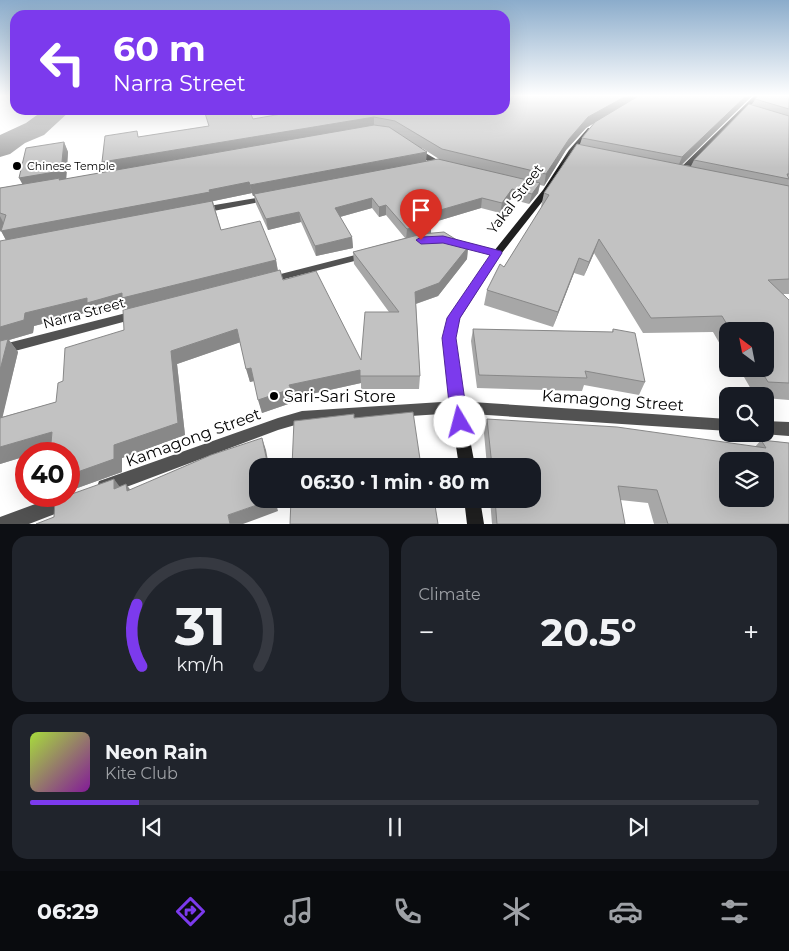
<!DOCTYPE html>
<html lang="en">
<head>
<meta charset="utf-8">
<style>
  :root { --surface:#171b24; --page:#20242c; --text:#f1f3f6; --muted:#9ea1a6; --line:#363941; --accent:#7c3aed }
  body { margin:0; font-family:Montserrat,sans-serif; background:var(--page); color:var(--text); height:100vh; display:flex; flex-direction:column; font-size:19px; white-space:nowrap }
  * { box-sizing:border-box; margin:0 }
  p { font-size:16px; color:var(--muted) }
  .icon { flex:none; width:28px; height:28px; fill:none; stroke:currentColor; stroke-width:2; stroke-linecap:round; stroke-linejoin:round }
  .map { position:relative; height:524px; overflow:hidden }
  .sheet { display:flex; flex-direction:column; gap:12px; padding:12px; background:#0d0f14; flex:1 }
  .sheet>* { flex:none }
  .guide { position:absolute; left:10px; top:10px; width:500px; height:105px; border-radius:15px; box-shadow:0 5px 20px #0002; background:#7c3aed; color:#fff; overflow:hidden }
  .needle { width:32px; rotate:328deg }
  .buttons { position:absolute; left:719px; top:322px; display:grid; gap:10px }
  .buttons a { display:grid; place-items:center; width:55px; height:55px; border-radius:10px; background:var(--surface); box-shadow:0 5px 20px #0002; font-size:25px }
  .speed { position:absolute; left:15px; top:442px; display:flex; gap:10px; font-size:25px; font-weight:700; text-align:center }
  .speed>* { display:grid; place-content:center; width:65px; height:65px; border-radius:50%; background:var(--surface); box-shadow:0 5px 20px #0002; line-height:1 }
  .speed .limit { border:8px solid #d22; background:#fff; color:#111 }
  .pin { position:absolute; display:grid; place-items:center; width:42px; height:42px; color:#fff; margin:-51px -21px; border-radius:50% 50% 50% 0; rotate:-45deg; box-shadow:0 0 5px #0007 }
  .pin .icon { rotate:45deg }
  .me { position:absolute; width:55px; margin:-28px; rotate:352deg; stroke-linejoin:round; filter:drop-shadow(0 0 4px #0008) }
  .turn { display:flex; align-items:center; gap:18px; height:105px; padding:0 20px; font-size:22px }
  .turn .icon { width:65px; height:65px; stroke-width:2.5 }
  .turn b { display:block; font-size:35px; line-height:42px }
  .big { font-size:38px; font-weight:700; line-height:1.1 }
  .sheet .tile { flex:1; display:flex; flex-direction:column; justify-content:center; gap:8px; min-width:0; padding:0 18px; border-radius:15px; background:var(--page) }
  .sheet .dial { align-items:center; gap:0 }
  .dial svg { height:130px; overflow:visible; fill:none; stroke:var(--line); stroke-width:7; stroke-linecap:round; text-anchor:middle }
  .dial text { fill:var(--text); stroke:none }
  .song { display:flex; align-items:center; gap:15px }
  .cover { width:60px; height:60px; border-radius:8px; background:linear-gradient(135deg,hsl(80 70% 55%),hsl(290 70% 35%)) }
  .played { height:5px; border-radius:2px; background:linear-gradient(90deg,var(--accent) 15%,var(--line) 15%) }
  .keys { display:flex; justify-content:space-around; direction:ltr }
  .heat { display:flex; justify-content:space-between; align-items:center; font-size:28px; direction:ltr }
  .sheet .tiles { flex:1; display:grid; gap:12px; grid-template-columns:1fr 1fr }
  .tile:last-child { grid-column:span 2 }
  .trip { position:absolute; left:249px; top:458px; width:292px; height:50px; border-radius:15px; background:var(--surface); box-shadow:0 5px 20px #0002; font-weight:700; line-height:50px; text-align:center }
  .dock { display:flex; height:80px; justify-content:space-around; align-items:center; background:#090b0e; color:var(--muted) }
  .dock .icon { width:35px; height:35px }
  .dock .active { color:var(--accent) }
  .dock b { font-size:22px; color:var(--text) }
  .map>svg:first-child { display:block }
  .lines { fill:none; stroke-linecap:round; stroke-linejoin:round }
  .river { fill:#a0a0a0; fill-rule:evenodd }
  .street { fill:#525252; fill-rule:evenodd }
  .secondary { fill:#1f1f1f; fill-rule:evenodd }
  .wall { fill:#a7a7a7; fill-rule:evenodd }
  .shaded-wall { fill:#888 }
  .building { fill:#c2c2c2; stroke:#888; fill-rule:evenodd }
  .route { fill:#7c3aed; stroke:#51269a }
  .poi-dot { fill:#000; stroke:#fff; stroke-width:2 }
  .labels { text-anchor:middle; stroke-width:4; stroke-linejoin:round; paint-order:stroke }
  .far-poi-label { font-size:11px; fill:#000; stroke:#fff; text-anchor:start }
  .street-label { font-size:14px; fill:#000; stroke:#fff }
  .near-poi-label { font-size:16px; fill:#000; stroke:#fff; text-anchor:start }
  .near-street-label { font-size:16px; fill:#000; stroke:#fff }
</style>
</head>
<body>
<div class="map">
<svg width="789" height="524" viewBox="0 0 789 524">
  <rect width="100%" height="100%" fill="#fff"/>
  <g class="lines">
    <!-- river -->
    <path class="river" d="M 44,110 L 71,110 L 44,135 L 25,143 L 10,154 L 0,157 L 0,135 L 26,123 Z"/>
    <!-- street -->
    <path class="street" d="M 755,95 L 761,95 L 682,176 L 676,176 L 676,172 Z
      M 415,147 L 448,166 L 444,168 L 434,166 L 413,150 L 412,149 Z
      M 267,196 L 271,198 L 270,200 L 203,213 L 199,210 L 203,207 Z
      M 454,239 L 500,251 L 502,253 L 497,256 L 451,244 L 449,242 L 451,240 Z
      M 367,252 L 372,255 L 370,257 L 269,283 L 264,280 L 265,278 Z
      M 134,311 L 138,312 L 140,315 L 138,318 L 0,355 L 0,345 Z
      M 457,401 L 728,419 L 728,431 L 457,413 L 302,423 L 278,430 L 105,495 L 99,493 L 97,487 L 99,481 L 105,479 L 278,418 L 302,411 Z
      M 765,421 L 789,422 L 789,436 L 763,434 L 765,434 Z
      M 69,493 L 73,495 L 75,501 L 73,507 L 29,524 L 0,524 L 0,517 L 57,496 L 69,496 Z"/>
    <!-- secondary -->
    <path class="secondary" d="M 588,128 L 593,129 L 574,152 L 549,193 L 501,254 L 460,318 L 455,338 L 464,407 L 475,466 L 459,466 L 450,407 L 443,338 L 448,318 L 494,251 L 543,190 L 569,150 Z
      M 464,499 L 480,499 L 484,524 L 467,524 Z"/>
  </g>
  <!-- wall -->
  <path class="wall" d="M 505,95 L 753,95 L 682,165 L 691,166 L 694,160 L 752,105 L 755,99 L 789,95 L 789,294 L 783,294 L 789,300 L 789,400 L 765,398 L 765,396 L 755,396 L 744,377 L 738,376 L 733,369 L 765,369 L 765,331 L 728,331 L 728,358 L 713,332 L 643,333 L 594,253 L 584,276 L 574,273 L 553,327 L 484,305 L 487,290 L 504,267 L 542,207 L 541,207 L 544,193 L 580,144 L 582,138 L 595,122 L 586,128 L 566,150 L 544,186 L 540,185 L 538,193 L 529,204 L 511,199 L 500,213 L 481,208 L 431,223 L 431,233 L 468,247 L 467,259 L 438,296 L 416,304 L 420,376 L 419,389 L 361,389 L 361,383 L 293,398 L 294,402 L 262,413 L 254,381 L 250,382 L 240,342 L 177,364 L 185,435 L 122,458 L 122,472 L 69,491 L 69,454 L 50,449 L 0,464 L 6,240 L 1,230 L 0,232 L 0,188 L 22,184 L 64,142 L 68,152 L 66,179 L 106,172 L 102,162 L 139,137 L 253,119 ZM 422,148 L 439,159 L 426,161 ZM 252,193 L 253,196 L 254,196 L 256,204 L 268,230 L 301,222 L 316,256 L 353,248 L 352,237 L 340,217 L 372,208 L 379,217 L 386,215 L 405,238 L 353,252 L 354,264 L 389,312 L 361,360 L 283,280 L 278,271 L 276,260 L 221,230 L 213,201 ZM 126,306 L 127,309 L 124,330 L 63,381 L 56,402 L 2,417 L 18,352 L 9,340 L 33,333 L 34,326 L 92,311 L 94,315 Z
    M 473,329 L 612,332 L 613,329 L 645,382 L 639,395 L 584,385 L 582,391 L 477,388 L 471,341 Z
    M 487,419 L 755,447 L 761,440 L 789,443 L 789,524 L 654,524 L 648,503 L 620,500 L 625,524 L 492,524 L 490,499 L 532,499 L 532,466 L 487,466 L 484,433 Z"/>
  <!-- shaded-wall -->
  <path class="shaded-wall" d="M 628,95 L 641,95 L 586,128 L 566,150 L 544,186 L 546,174 L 569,139 L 588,117 Z
    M 747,95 L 753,95 L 677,169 L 682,157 Z
    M 374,117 L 374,127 L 107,174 L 102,162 Z
    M 64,142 L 68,152 L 66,182 L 25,189 L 19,178 Z
    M 427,152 L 426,162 L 253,196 L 250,185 Z
    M 249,182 L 252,193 L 8,244 L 1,231 Z
    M 540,183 L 538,193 L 529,204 L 532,194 Z
    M 512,189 L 511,199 L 500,213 L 502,203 Z
    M 372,198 L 372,208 L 336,218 L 335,208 Z
    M 482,198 L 481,208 L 431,223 L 431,235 L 406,240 L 407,229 L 420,218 L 430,213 Z
    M 386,205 L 386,215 L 379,217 L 379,207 Z
    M 299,212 L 301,222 L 268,230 L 266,219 Z
    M 0,216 L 4,224 L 0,232 Z
    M 352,237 L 353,248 L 316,256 L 315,246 Z
    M 599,239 L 594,253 L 584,276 L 589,262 Z
    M 468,247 L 467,259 L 438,296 L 415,304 L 415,292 Z
    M 579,258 L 574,273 L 553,327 L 558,312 Z
    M 276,260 L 278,272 L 128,310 L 126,306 L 94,315 L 92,311 L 34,326 L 33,333 L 9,340 L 18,352 L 0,428 L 0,327 L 25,313 L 87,298 L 122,293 Z
    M 237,329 L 241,342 L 177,364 L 185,435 L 122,458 L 122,472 L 69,491 L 69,475 L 114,445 L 171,351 Z
    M 251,368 L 254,381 L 250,382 L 246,369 Z
    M 360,370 L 361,383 L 293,398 L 294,402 L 262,413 L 258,400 L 289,385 Z
    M 52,432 L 62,445 L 33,454 L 26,454 L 26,456 L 0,464 L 0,447 Z
    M 262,438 L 266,450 L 269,466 L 268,466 Z
    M 114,479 L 123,491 L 114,489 Z
    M 126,484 L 135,496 L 127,491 Z
    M 274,499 L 275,499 L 278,511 L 243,524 L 230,524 L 228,515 Z"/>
  <!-- building -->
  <path class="building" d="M 505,95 L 628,95 L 588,117 L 569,139 L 546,174 L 442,149 L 395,121 L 374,117 L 102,162 L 105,136 L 137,131 L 138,137 L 209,126 L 204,110 L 249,110 L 253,119 L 304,110 L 505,110 Z
    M 640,95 L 747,95 L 682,157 L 582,138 L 595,122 Z
    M 759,95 L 789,95 L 789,109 L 755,99 Z
    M 749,104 L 789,116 L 789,174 L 787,174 L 789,179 L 694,160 Z
    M 374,125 L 389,127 L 427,152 L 250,185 L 249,182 L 209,190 L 210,192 L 1,231 L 6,215 L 0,213 L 0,188 L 60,178 L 59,180 Z
    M 64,142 L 61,171 L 19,178 L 26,148 Z
    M 577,144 L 789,186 L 789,279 L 768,280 L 789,300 L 789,383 L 768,382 L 760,369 L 765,369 L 765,331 L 731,331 L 722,316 L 651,318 L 599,239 L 589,262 L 579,258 L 558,312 L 487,290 L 500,264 L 504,267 L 549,195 L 544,193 Z
    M 438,159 L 540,183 L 532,194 L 512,189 L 502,203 L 482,198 L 430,213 L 432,215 L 420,218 L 431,225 L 407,229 L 386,205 L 379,207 L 372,198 L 335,208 L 352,237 L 315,246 L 299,212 L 266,219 L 254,194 Z
    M 212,201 L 221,230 L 260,221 L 276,260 L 122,298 L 122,293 L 87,303 L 87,298 L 25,313 L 24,320 L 0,327 L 0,241 Z
    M 444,232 L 468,247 L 439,283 L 415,292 L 420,376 L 360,376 L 360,370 L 289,385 L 291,389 L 258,400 L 251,368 L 246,369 L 237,329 L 171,351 L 178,423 L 114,445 L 114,459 L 69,475 L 69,454 L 50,454 L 52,432 L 0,447 L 0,418 L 56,402 L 58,383 L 63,381 L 65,348 L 124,330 L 123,310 L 280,270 L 283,280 L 316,271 L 361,360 L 365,312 L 399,312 L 353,252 L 422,234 Z
    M 473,329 L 613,332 L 613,329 L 635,333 L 645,382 L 585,371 L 587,378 L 479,375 Z
    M 8,339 L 0,370 L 0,341 Z
    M 413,412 L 421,466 L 292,466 L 294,421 L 354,414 L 354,418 Z
    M 487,419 L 617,427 L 766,448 L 761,440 L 789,443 L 789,524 L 668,524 L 657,490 L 618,486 L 625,524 L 497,524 L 495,499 L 532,499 L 532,466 L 492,466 ZM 728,461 L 765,461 L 765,499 L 728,499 Z
    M 262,438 L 268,466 L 258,466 L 258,499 L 274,499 L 228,515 L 230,524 L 36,524 L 54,517 L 55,500 L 65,496 L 69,496 L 69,495 L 114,479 L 114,489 L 126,484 L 127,491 L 211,455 Z
    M 291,499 L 434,499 L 438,524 L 290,524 Z"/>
  <!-- sky -->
  <linearGradient id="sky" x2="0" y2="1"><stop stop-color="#8baccb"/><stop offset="0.57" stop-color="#fff"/><stop offset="1" stop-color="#fff" stop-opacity="0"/></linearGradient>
  <rect width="789" height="168" fill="url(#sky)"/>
  <!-- route -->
  <path class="route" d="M 443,236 L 501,251 L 502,253 L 460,318 L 456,338 L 468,422 L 465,427 L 460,429 L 454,427 L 451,422 L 442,338 L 447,318 L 490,255 L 443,243 L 421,244 L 416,240 L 421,237 Z"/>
  <!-- markers -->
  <g class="poi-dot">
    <circle cx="17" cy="166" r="5"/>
    <circle cx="274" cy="396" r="5"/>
  </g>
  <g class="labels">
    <!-- far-poi labels -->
    <g class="far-poi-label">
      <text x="27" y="170">Chinese Temple</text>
    </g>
    <!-- street labels -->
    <g class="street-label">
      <text transform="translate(515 199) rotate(-53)" y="5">Yakal Street</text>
      <text transform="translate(84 313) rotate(-15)" y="5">Narra Street</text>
    </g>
    <!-- near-poi labels -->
    <g class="near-poi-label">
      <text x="284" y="402">Sari-Sari Store</text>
    </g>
    <!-- near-street labels -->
    <g class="near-street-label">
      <text transform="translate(613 400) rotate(4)" y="6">Kamagong Street</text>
      <text transform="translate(193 437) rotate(-20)" y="6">Kamagong Street</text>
    </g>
  </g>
</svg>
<div class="buttons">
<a><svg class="needle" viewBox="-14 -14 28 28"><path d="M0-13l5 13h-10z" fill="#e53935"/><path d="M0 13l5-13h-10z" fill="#9ea1a6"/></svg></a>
<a><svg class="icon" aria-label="search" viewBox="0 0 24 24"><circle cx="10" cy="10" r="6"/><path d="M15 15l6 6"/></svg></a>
<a><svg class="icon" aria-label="layers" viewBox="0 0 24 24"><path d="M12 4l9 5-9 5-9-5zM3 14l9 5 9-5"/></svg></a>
</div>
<div class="speed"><div class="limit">40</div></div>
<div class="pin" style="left:421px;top:240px;background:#d93025"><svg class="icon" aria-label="arrive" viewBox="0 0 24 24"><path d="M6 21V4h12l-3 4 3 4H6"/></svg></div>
<svg class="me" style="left:460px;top:422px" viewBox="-20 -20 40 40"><circle r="19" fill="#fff"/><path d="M0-13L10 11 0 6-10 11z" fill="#7c3aed"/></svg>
<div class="trip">06:30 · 1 min · 80 m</div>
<div class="guide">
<div class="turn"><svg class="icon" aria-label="left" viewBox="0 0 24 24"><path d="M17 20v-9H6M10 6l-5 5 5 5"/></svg><div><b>60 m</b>Narra Street</div></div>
</div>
</div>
<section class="sheet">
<div class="tiles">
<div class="tile dial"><svg viewBox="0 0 100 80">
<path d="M14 69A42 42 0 1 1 86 69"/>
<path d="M14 69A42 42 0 0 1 11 31" stroke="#7c3aed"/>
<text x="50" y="56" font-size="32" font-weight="700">31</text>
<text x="50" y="72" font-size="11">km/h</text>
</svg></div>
<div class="tile"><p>Climate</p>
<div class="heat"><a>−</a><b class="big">20.5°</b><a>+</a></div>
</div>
<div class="tile">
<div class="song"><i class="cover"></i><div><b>Neon Rain</b><p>Kite Club</p></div></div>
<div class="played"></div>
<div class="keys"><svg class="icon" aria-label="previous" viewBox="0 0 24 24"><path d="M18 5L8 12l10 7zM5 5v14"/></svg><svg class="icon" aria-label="pause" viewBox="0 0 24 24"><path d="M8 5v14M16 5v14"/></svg><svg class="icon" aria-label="next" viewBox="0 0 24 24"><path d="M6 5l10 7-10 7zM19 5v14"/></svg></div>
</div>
</div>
</section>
<nav class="dock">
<b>06:29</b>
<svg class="icon active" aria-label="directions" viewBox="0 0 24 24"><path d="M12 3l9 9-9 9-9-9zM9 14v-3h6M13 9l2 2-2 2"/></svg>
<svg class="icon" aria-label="music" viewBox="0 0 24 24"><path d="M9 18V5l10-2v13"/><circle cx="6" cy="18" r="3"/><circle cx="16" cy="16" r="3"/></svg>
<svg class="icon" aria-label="phone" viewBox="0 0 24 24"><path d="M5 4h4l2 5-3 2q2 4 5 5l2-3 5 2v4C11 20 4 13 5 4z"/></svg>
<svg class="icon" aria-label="climate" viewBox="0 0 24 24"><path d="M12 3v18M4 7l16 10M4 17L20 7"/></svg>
<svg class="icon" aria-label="car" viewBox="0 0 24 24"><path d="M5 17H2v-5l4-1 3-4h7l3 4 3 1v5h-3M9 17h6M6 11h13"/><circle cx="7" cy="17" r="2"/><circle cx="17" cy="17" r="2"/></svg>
<svg class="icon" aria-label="filters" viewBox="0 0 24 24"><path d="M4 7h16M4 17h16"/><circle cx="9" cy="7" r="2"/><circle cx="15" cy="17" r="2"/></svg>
</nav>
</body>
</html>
